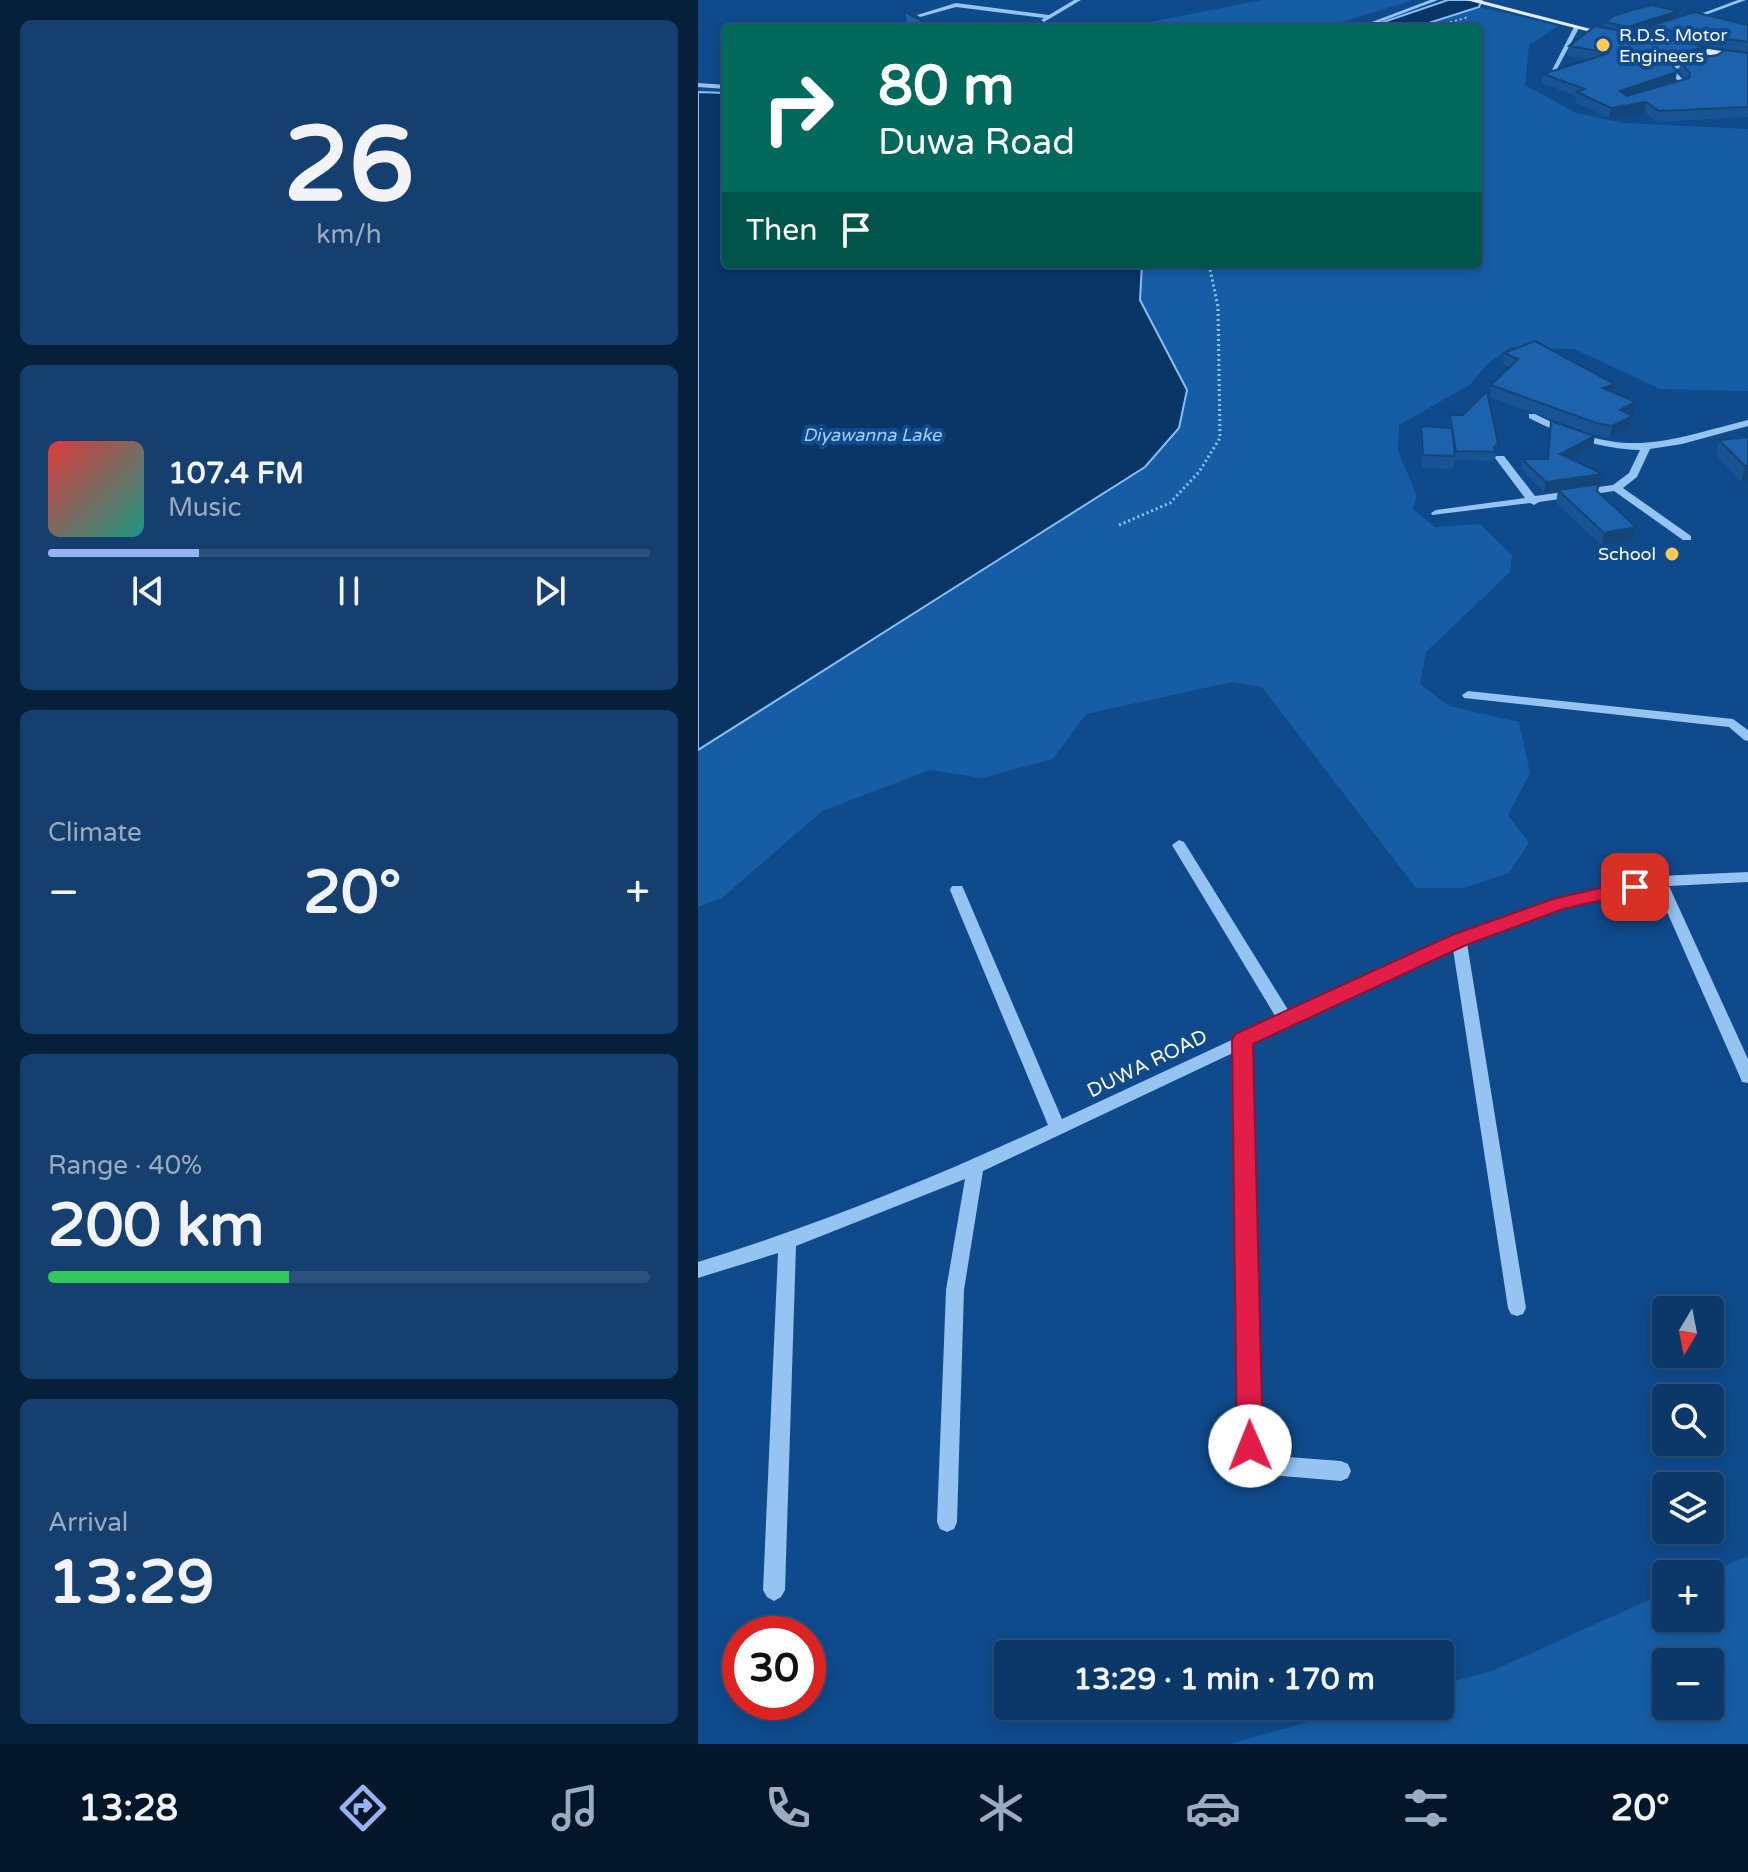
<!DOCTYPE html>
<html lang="en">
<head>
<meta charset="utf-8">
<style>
  :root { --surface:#0b3869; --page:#143f6f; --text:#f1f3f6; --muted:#9aacc0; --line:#2b527d; --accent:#95b2f1 }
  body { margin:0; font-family:"Varela Round",sans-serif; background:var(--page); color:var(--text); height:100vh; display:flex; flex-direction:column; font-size:30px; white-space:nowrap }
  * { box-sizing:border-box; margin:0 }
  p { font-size:26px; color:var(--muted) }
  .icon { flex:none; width:44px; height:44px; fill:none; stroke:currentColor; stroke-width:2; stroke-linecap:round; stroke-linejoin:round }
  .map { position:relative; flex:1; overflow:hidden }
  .side { display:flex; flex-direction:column; gap:20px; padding:20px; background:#061f3a; width:698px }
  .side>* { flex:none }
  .guide { position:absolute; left:24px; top:24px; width:760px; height:244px; border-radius:8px; box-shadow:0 4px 12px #0003,0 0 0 2px var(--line); background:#00695c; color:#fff; overflow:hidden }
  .needle { width:52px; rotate:190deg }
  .buttons { position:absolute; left:954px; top:1296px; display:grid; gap:16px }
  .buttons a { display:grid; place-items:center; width:72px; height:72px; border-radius:8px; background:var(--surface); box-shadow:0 4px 12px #0003,0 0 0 2px var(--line); font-size:40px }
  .speed { position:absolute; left:24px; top:1616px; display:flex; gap:16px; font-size:40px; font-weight:700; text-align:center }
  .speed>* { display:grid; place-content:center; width:104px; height:104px; border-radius:50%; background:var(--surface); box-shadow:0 4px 12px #0003,0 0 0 2px var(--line); line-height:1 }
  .speed .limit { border:12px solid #d22; background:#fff; color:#111 }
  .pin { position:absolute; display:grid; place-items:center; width:68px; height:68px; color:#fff; margin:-34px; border-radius:16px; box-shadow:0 4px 12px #0006 }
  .me { position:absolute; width:88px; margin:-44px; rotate:359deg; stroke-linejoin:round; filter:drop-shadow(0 0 6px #0008) }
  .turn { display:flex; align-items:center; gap:28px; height:168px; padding:0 24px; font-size:36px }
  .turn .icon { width:104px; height:104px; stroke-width:2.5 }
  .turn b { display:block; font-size:56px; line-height:68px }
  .then { display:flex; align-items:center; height:76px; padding:0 24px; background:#0003; gap:16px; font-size:30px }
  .big { font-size:60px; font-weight:700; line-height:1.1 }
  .side .card { flex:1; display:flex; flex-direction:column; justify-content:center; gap:12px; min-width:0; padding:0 28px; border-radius:12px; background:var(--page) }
  .side .dial { align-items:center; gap:0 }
  .dial b { font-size:104px; line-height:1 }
  .song { display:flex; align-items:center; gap:24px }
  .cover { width:96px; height:96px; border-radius:12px; background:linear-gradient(135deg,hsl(0 70% 55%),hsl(170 70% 35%)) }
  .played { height:8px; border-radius:4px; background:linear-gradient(90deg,var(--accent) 25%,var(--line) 25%) }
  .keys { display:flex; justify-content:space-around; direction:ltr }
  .heat { display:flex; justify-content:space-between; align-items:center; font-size:44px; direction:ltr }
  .charge { height:12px; border-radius:6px; background:linear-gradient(90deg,#34c759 40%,var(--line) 0) }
  .trip { position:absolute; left:296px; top:1640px; width:460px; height:80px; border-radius:8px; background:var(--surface); box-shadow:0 4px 12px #0003,0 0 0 2px var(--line); font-weight:700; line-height:80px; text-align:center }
  .dock { display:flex; height:128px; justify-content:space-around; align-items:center; background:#04162a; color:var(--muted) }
  .dock .icon { width:56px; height:56px }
  .dock .current { color:var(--accent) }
  .dock b { font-size:36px; color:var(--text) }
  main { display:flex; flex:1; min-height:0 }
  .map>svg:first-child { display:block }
  .green { fill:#165da6; fill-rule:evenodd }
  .water { fill:#093567; stroke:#86bff6; stroke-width:2 }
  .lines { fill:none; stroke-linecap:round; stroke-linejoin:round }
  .path-far1 { stroke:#95c3f2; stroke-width:2; stroke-dasharray:2 3; stroke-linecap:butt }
  .path { stroke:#95c3f2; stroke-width:3; stroke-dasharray:2 3; stroke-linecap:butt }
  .minor { fill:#95c3f2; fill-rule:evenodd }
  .major { fill:#e1eeff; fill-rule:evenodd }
  .wall { fill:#185494; fill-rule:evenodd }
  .shaded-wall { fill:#144578 }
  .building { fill:#1c62ac; stroke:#144578; stroke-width:2 }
  .route { fill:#e11d48; stroke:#92132f; stroke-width:2 }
  .poi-dot { fill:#ffc857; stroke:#0f4a8c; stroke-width:3 }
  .labels { text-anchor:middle; stroke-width:8; stroke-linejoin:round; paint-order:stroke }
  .far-poi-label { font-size:18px; fill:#fff; stroke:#0f4a8c; text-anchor:start }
  .far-water-label { font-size:18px; font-style:italic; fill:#a1cdfa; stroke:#0f4a8c }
  .street-label { font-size:20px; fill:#fff; stroke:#0f4a8c }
</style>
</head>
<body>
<main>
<section class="side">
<div class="card dial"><b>26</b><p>km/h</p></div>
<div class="card">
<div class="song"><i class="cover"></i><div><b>107.4 FM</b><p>Music</p></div></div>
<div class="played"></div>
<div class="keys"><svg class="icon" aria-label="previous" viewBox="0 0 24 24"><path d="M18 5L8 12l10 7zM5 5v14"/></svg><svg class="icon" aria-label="pause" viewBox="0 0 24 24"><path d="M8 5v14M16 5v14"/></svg><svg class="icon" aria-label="next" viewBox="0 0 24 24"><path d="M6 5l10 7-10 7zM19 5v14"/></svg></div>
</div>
<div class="card"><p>Climate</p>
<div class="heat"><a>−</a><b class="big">20°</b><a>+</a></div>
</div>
<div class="card"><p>Range · 40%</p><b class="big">200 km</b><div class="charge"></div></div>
<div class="card"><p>Arrival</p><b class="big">13:29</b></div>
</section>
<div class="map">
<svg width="1050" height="1744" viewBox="0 0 1050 1744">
  <rect width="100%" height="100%" fill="#0f4a8c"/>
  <!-- green -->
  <path class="green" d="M 564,0 L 716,0 L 624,28 L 437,28 L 443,24 Z
    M 781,7 L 860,26 L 831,45 L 827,85 L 878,113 L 925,123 L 1050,129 L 1050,391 L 962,389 L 876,349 L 813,347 L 789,364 L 773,384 L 701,425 L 700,451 L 719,496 L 715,509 L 737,527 L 782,524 L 814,555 L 812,572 L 728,652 L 722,684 L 751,706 L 821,722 L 832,773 L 810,815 L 831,843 L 811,873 L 766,888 L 718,888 L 564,687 L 534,682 L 388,714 L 355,759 L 284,778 L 232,770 L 124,811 L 24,898 L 0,907 L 0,750 L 447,467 L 481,428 L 463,343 L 442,300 L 444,264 L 780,264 L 780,28 L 715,28 Z
    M 1050,1556 L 1050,1744 L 532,1744 L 668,1706 L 742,1706 L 742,1685 L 794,1671 L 968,1592 L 968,1618 L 1012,1618 L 1012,1574 L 1009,1574 ZM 968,1662 L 1012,1662 L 1012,1706 L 968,1706 Z"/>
  <!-- water -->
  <path class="water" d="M 750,0 L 784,0 L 781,7 L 715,28 L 668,28 Z
    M 0,92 L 28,93 L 28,264 L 444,264 L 442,300 L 489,390 L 481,428 L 447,467 L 0,750 Z"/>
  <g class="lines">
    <!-- path-far1 -->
    <path class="path-far1" d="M 733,28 L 770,17"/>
    <!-- path -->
    <path class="path" d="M 421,525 L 472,503 L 501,472 L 522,438 L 520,307 L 511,264"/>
    <!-- minor -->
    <path class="minor" d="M 376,0 L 383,0 L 346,22 L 343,20 L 346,18 L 258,7 L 222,17 L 219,15 L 258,3 L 351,15 Z
      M 732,0 L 740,0 L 666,28 L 658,28 Z
      M 1040,0 L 1048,0 L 991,21 L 986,20 Z
      M 876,27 L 881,28 L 858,71 L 853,72 Z
      M 1002,63 L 1000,66 L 975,69 L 989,84 L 970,91 L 970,89 L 982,83 L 968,67 Z
      M 0,83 L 28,85 L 28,89 L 0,87 Z
      M 831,414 L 837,414 C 926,460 960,443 1050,420 L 1050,426 L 984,444 L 952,449 L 939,477 L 925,488 L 993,536 L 993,540 L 985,540 L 916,491 L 841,502 L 836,505 L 832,503 L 734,515 L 733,513 L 738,510 L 827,498 L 797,458 L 798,456 L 806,456 L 837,496 L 915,485 L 931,473 L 942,450 C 902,449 866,436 831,418 Z
      M 770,691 L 1035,719 L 1050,730 L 1050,741 L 1046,740 L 1031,727 L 766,698 L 764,695 Z
      M 481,840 L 486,842 L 592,1013 L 756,936 L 857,900 L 962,876 L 1050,872 L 1050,882 L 971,886 L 1050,1059 L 1050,1083 L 1044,1082 L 1042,1077 L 958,887 L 865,908 L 769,943 L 828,1308 L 825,1314 L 819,1316 L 813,1314 L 810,1308 L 755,949 L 553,1045 L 562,1442 L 576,1456 L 643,1461 L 650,1464 L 653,1471 L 650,1478 L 643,1481 L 572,1475 C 560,1470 547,1458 542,1446 L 537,1052 L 285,1171 L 266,1290 L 259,1522 L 256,1529 L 249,1532 L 242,1529 L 239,1522 L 248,1290 L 267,1179 L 98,1246 L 87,1590 L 83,1597 L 76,1601 L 69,1597 L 65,1590 L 80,1253 L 0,1278 L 0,1262 C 120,1225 236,1178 350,1125 L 252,890 L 254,886 L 264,886 L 266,890 L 364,1119 L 579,1019 L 474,845 Z"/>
    <!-- major -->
    <path class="major" d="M 768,0 L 781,0 L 920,36 L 916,38 Z
      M 983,45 L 1050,55 L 1050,61 L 980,50 Z"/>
  </g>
  <!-- wall -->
  <path class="wall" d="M 980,11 L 979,17 L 932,32 L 948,35 L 949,27 L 1050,25 L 1050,52 L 968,39 L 1009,47 L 1007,57 L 1050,53 L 1050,117 L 959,122 L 947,112 L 911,118 L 877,102 L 878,96 L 844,83 L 845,74 L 890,59 L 869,56 L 871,46 L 906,28 L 907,22 ZM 982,62 L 981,71 L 987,79 L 977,82 L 979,72 L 973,64 Z
    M 806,353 L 917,384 L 915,392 L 936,414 L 933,415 L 935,416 L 932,427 L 912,438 L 896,435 L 792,397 L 793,385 L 812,367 L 805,364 Z
    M 752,415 L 800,443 L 796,461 L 757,460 L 757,458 L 755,469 L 724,468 L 722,439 L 723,426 L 751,427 Z
    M 853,421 L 895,446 L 871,458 L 903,484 L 901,484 L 899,491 L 938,527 L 935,540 L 904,546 L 858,503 L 860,490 L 877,487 L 846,492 L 823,469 L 824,459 L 849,459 Z
    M 1050,437 L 1050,481 L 1043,482 L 1018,455 L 1021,440 Z"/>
  <!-- shaded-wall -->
  <path class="shaded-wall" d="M 980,11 L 979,17 L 929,33 L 930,27 Z
    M 1009,47 L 1007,57 L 966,65 L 968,55 Z
    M 979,72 L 977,82 L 920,101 L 922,91 Z
    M 948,102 L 947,112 L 911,118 L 913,108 Z
    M 917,384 L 914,395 L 905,388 Z
    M 938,402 L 936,414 L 920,422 L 922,410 Z
    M 935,416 L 932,427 L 912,438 L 914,426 Z
    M 897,436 L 895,446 L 860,464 L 862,454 Z
    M 1047,466 L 1050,466 L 1050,481 L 1043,482 Z
    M 905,474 L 896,503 L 901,484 L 846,492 L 848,482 Z
    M 938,527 L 935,540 L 904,546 L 906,533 Z"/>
  <!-- building -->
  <path class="building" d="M 953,5 L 980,11 L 930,27 L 907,22 L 917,15 Z
    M 206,11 L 235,28 L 209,28 Z
    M 996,12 L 1050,25 L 1050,42 L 949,27 Z
    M 897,26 L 1009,47 L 968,55 L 979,72 L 922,91 L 929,96 L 991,78 L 992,73 L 982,61 L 1019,55 L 1027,50 L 1050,53 L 1050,107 L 961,111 L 948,102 L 913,108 L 879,92 L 887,89 L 845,74 L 911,53 L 871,46 Z
    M 837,341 L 917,384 L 905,388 L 938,402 L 922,410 L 935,416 L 914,426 L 898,423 L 793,385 L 820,359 L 806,353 Z
    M 789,391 L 800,443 L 796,447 L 797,452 L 758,451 L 752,415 L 765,415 Z
    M 853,421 L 897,436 L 862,454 L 905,474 L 848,482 L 824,459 L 850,459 Z
    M 723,426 L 754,428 L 757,456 L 725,455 Z
    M 1050,437 L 1050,466 L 1047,466 L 1021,440 Z
    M 901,484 L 899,491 L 938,527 L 906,533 L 860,490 Z"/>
  <!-- route -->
  <path class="route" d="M 937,880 L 943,882 L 946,887 L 943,891 L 865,909 L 768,945 L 555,1044 L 565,1446 L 561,1455 L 552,1459 L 543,1455 L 539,1446 L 534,1040 L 537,1034 L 754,935 L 855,899 Z"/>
  <!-- markers -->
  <g class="poi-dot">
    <circle cx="905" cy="45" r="8"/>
    <circle cx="974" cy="554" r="8"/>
  </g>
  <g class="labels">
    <!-- far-poi labels -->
    <g class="far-poi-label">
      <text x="921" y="41">R.D.S. Motor<tspan x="921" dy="21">Engineers</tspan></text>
      <text x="958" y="560" text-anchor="end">School</text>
    </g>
    <!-- far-water labels -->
    <g class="far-water-label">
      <text x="174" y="441">Diyawanna Lake</text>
    </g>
    <!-- street labels -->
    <g class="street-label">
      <text transform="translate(449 1063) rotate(-26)" y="7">DUWA ROAD</text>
    </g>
  </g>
</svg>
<div class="buttons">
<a><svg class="needle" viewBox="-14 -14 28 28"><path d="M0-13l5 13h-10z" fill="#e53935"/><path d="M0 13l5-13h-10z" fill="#9aacc0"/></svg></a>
<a><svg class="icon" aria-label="search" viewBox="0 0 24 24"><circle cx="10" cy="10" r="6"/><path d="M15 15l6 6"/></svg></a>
<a><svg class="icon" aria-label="layers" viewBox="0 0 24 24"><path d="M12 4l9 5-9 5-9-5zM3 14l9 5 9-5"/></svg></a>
<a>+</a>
<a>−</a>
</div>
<div class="speed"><div class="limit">30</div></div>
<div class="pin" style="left:937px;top:887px;background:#d93025"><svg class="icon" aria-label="arrive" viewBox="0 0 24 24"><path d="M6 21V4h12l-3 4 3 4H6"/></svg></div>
<svg class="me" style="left:552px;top:1446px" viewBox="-20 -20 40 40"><circle r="19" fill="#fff"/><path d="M0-13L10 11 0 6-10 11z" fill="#e11d48"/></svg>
<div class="trip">13:29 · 1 min · 170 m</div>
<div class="guide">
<div class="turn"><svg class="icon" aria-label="right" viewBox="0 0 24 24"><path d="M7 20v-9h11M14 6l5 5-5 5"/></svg><div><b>80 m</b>Duwa Road</div></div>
<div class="then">Then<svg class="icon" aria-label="arrive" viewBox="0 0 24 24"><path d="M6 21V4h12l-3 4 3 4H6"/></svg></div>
</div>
</div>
</main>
<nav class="dock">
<b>13:28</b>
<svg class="icon current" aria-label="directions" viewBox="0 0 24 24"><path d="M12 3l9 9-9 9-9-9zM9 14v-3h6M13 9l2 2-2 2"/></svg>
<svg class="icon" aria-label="music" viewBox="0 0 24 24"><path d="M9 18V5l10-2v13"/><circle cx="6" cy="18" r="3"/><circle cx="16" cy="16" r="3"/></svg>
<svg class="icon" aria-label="phone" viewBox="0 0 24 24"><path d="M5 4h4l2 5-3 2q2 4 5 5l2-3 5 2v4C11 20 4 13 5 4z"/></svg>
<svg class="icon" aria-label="climate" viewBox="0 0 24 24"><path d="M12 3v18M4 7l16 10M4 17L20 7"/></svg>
<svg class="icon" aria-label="car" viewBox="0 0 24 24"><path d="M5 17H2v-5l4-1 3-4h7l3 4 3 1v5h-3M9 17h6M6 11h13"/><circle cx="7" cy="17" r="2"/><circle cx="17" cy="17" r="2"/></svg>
<svg class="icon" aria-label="filters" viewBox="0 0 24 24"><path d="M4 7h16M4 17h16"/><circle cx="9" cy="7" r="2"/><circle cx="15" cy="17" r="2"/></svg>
<b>20°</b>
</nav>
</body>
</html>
